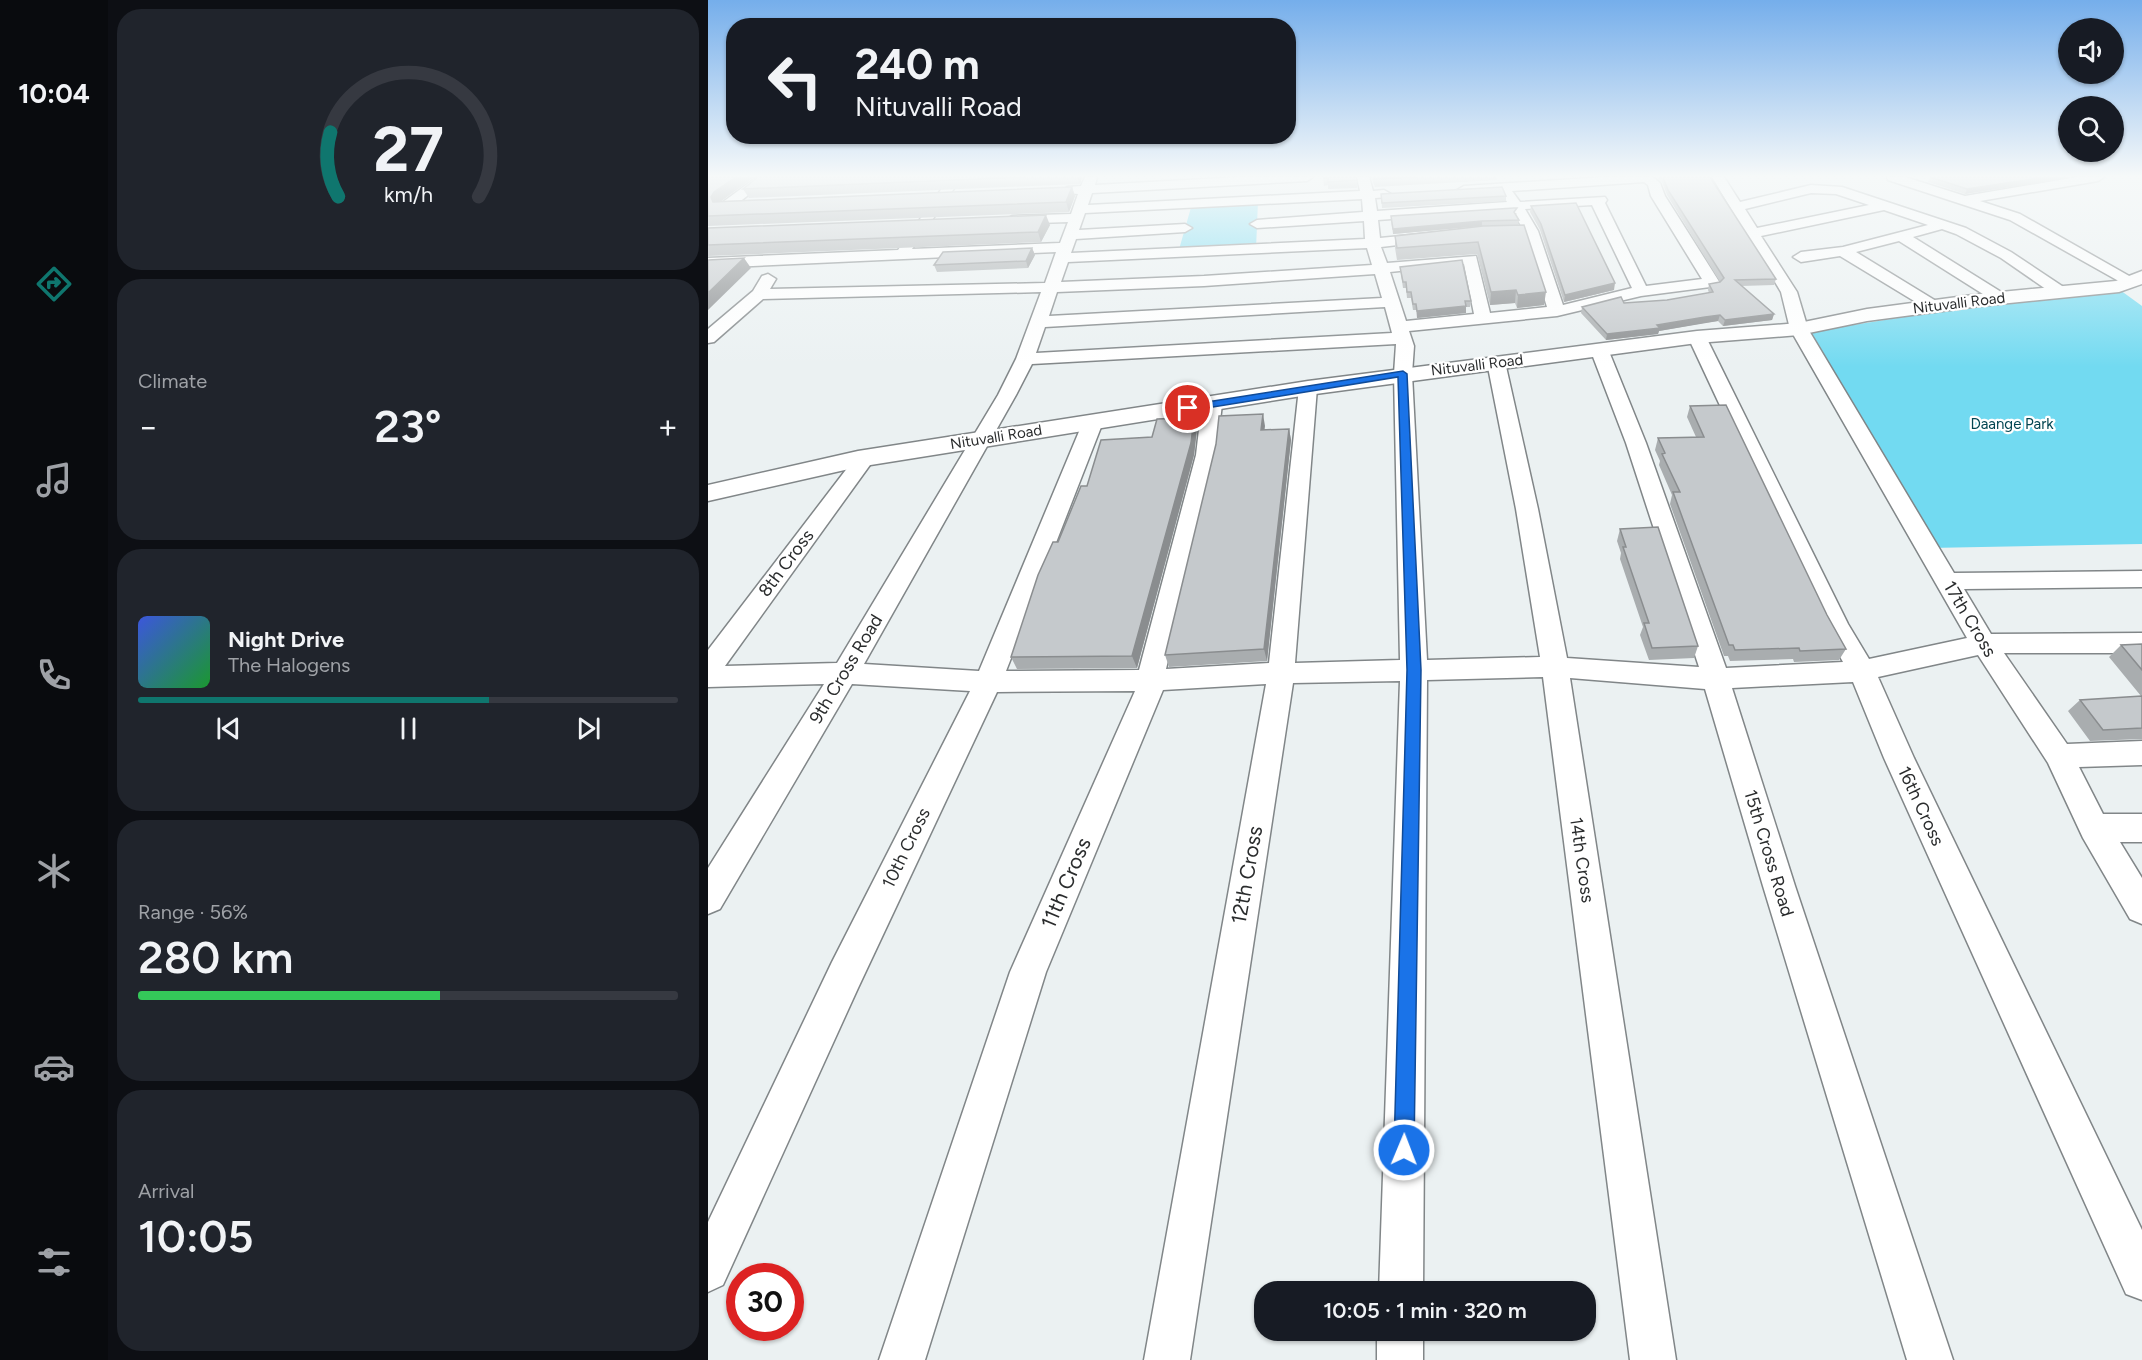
<!DOCTYPE html>
<html lang="en">
<head>
<meta charset="utf-8">
<style>
  :root { --surface:#171b24; --page:#20242c; --text:#f1f3f6; --muted:#9ea1a6; --line:#363941; --accent:#0f766e }
  body { margin:0; font-family:Figtree,sans-serif; background:var(--page); color:var(--text); height:100vh; display:flex; flex-direction:column; font-size:22px; white-space:nowrap }
  * { box-sizing:border-box; margin:0 }
  p { font-size:20px; color:var(--muted) }
  .icon { flex:none; width:33px; height:33px; fill:none; stroke:currentColor; stroke-width:2; stroke-linecap:round; stroke-linejoin:round }
  .map { position:relative; flex:1; overflow:hidden }
  .side { display:flex; flex-direction:column; gap:9px; padding:9px; background:#0d0f14; width:600px }
  .side>* { flex:none }
  .banner { position:absolute; left:18px; top:18px; width:570px; height:126px; border-radius:24px; box-shadow:0 2px 4px #0004; background:#171b24; color:var(--text); overflow:hidden }
  .buttons { position:absolute; left:1350px; top:18px; display:grid; gap:12px }
  .buttons a { display:grid; place-items:center; width:66px; height:66px; border-radius:50%; background:var(--surface); box-shadow:0 2px 4px #0004; font-size:30px }
  .speed { position:absolute; left:18px; top:1263px; display:flex; gap:12px; font-size:30px; font-weight:700; text-align:center }
  .speed>* { display:grid; place-content:center; width:78px; height:78px; border-radius:50%; background:var(--surface); box-shadow:0 2px 4px #0004; line-height:1 }
  .speed .limit { border:9px solid #d22; background:#fff; color:#111 }
  .pin { position:absolute; display:grid; place-items:center; width:51px; height:51px; color:#fff; margin:-26px; border:3px solid #fff; border-radius:50%; box-shadow:0 2px 6px #0007 }
  .me { position:absolute; width:66px; margin:-33px; rotate:1deg; stroke-linejoin:round; filter:drop-shadow(0 0 4px #0008) }
  .turn { display:flex; align-items:center; gap:21px; height:126px; padding:0 30px; font-size:27px }
  .turn .icon { width:78px; height:78px; stroke-width:2.5 }
  .turn b { display:block; font-size:42px; line-height:51px }
  .big { font-size:45px; font-weight:600; line-height:1.1 }
  .side .card { flex:1; display:flex; flex-direction:column; justify-content:center; gap:9px; min-width:0; padding:0 21px; border-radius:24px; background:var(--page) }
  .side .dial { align-items:center; gap:0 }
  .dial svg { height:156px; overflow:visible; fill:none; stroke:var(--line); stroke-width:7; stroke-linecap:round; text-anchor:middle }
  .dial text { fill:var(--text); stroke:none }
  .song { display:flex; align-items:center; gap:18px }
  .cover { width:72px; height:72px; border-radius:9px; background:linear-gradient(135deg,hsl(230 70% 55%),hsl(130 70% 35%)) }
  .played { height:6px; border-radius:3px; background:linear-gradient(90deg,var(--accent) 65%,var(--line) 65%) }
  .keys { display:flex; justify-content:space-around; direction:ltr }
  .heat { display:flex; justify-content:space-between; align-items:center; font-size:33px; direction:ltr }
  .charge { height:9px; border-radius:4px; background:linear-gradient(90deg,#34c759 56%,var(--line) 0) }
  .trip { position:absolute; left:546px; top:1281px; width:342px; height:60px; border-radius:24px; background:var(--surface); box-shadow:0 2px 4px #0004; font-weight:600; line-height:60px; text-align:center }
  main { display:flex; flex:1; min-height:0 }
  .tab-bar { display:flex; flex-direction:column; width:108px; justify-content:space-around; align-items:center; background:#090b0e; color:var(--muted) }
  .tab-bar .icon { width:42px; height:42px }
  .tab-bar .current { color:var(--accent) }
  .tab-bar b { font-size:27px; color:var(--text) }
  .map>svg:first-child { display:block }
  .green { fill:#72daf1 }
  .lines { fill:none; stroke-linecap:round; stroke-linejoin:round }
  .minor-casing { stroke:#818688; stroke-width:3 }
  .tertiary-casing { stroke:#818688; stroke-width:3 }
  .minor { fill:#fff; fill-rule:evenodd }
  .tertiary { fill:#fff; fill-rule:evenodd }
  .wall { fill:#a9adaf }
  .shaded-wall { fill:#8a8d8f }
  .building { fill:#c5c9cc; stroke:#8a8d8f; stroke-width:1.5 }
  .route { fill:#1a73e8; stroke:#114b97; stroke-width:1.5 }
  .labels { text-anchor:middle; stroke-width:4.5; stroke-linejoin:round; paint-order:stroke }
  .far-street-label { font-size:15px; fill:#2a2c2d; stroke:#fff }
  .far-park-label { font-size:15px; fill:#024551; stroke:#fff }
  .street-label { font-size:18px; fill:#2a2c2d; stroke:#fff }
  .near-street-label { font-size:21px; fill:#2a2c2d; stroke:#fff }
</style>
</head>
<body>
<main>
<nav class="tab-bar">
<b>10:04</b>
<svg class="icon current" aria-label="directions" viewBox="0 0 24 24"><path d="M12 3l9 9-9 9-9-9zM9 14v-3h6M13 9l2 2-2 2"/></svg>
<svg class="icon" aria-label="music" viewBox="0 0 24 24"><path d="M9 18V5l10-2v13"/><circle cx="6" cy="18" r="3"/><circle cx="16" cy="16" r="3"/></svg>
<svg class="icon" aria-label="phone" viewBox="0 0 24 24"><path d="M5 4h4l2 5-3 2q2 4 5 5l2-3 5 2v4C11 20 4 13 5 4z"/></svg>
<svg class="icon" aria-label="climate" viewBox="0 0 24 24"><path d="M12 3v18M4 7l16 10M4 17L20 7"/></svg>
<svg class="icon" aria-label="car" viewBox="0 0 24 24"><path d="M5 17H2v-5l4-1 3-4h7l3 4 3 1v5h-3M9 17h6M6 11h13"/><circle cx="7" cy="17" r="2"/><circle cx="17" cy="17" r="2"/></svg>
<svg class="icon" aria-label="filters" viewBox="0 0 24 24"><path d="M4 7h16M4 17h16"/><circle cx="9" cy="7" r="2"/><circle cx="15" cy="17" r="2"/></svg>
</nav>
<section class="side">
<div class="card dial"><svg viewBox="0 0 100 80">
<path d="M14 69A42 42 0 1 1 86 69"/>
<path d="M14 69A42 42 0 0 1 10 36" stroke="#0f766e"/>
<text x="50" y="56" font-size="32" font-weight="700">27</text>
<text x="50" y="72" font-size="11">km/h</text>
</svg></div>
<div class="card"><p>Climate</p>
<div class="heat"><a>−</a><b class="big">23°</b><a>+</a></div>
</div>
<div class="card">
<div class="song"><i class="cover"></i><div><b>Night Drive</b><p>The Halogens</p></div></div>
<div class="played"></div>
<div class="keys"><svg class="icon" aria-label="previous" viewBox="0 0 24 24"><path d="M18 5L8 12l10 7zM5 5v14"/></svg><svg class="icon" aria-label="pause" viewBox="0 0 24 24"><path d="M8 5v14M16 5v14"/></svg><svg class="icon" aria-label="next" viewBox="0 0 24 24"><path d="M6 5l10 7-10 7zM19 5v14"/></svg></div>
</div>
<div class="card"><p>Range · 56%</p><b class="big">280 km</b><div class="charge"></div></div>
<div class="card"><p>Arrival</p><b class="big">10:05</b></div>
</section>
<div class="map">
<svg width="1434" height="1360" viewBox="0 0 1434 1360">
  <rect width="100%" height="100%" fill="#ebf1f2"/>
  <!-- green -->
  <path class="green" d="M 550,201 L 548,249 L 470,253 L 484,204 Z
    M 1412,290 L 1434,306 L 1434,544 L 1221,548 L 1100,332 L 1292,302 Z"/>
  <g class="lines">
    <!-- minor casing -->
    <g class="minor-casing">
      <path id="minor" d="M 49,177 L 63,177 L 5,223 L 0,224 L 0,213 Z
        M 242,177 L 254,177 L 204,249 L 352,243 L 360,222 L 304,224 L 297,220 L 304,216 L 363,214 L 370,194 L 359,193 L 357,190 L 359,187 L 373,186 L 377,177 L 389,177 L 387,185 L 533,177 L 605,177 L 599,181 L 384,193 L 380,205 L 652,191 L 649,177 L 661,177 L 665,191 L 676,190 L 683,194 L 681,197 L 667,198 L 669,211 L 799,202 L 794,194 L 796,191 L 751,193 L 749,190 L 756,186 L 898,177 L 945,177 L 952,183 L 957,196 L 1012,283 L 1010,286 L 933,296 L 849,316 L 701,331 L 706,346 L 704,374 L 719,660 L 832,657 L 808,509 L 779,362 L 782,358 L 794,358 L 797,362 L 830,509 L 859,658 L 991,667 L 918,443 L 882,349 L 885,345 L 897,345 L 900,349 L 938,443 L 1018,668 L 1135,662 L 1115,626 L 980,337 L 983,333 L 995,333 L 998,337 L 1140,624 L 1161,659 L 1259,638 L 1082,329 L 1073,292 L 1004,177 L 1016,177 L 1032,202 L 1103,185 L 1134,187 L 1258,228 L 1303,252 L 1357,288 L 1359,291 L 1357,294 L 1345,294 L 1293,258 L 1248,234 L 1234,229 L 1205,237 L 1298,295 L 1300,298 L 1298,301 L 1286,301 L 1191,241 L 1148,252 L 1233,304 L 1235,307 L 1233,310 L 1221,310 L 1132,256 L 1093,262 L 1085,257 L 1093,252 L 1135,247 L 1220,225 L 1176,210 L 1053,236 L 1089,292 L 1100,329 L 1246,573 L 1434,571 L 1434,587 L 1256,589 L 1283,634 L 1434,633 L 1434,653 L 1296,653 L 1359,744 L 1434,741 L 1434,765 L 1371,767 L 1395,814 L 1434,814 L 1434,842 L 1412,842 L 1434,878 L 1434,924 L 1422,919 L 1375,838 L 1340,763 L 1270,655 L 1170,677 L 1206,758 L 1434,1230 L 1434,1300 L 1418,1294 L 1176,758 L 1145,682 L 1024,688 L 1087,886 L 1245,1360 L 1199,1360 L 1055,886 L 997,689 L 862,678 L 968,1360 L 922,1360 L 835,677 L 719,680 L 715,1292 L 671,1292 L 692,681 L 585,683 L 482,1360 L 436,1360 L 558,684 L 455,690 L 338,972 L 217,1360 L 171,1360 L 302,972 L 427,691 L 289,692 L 150,988 L 15,1285 L 0,1292 L 0,1222 L 124,962 L 262,691 L 144,684 L 12,909 L 0,914 L 0,868 L 116,684 L 0,687 L 0,650 L 150,454 L 157,452 L 164,454 L 167,458 L 17,666 L 129,663 L 290,395 L 308,359 L 333,292 L 55,299 L 6,342 L 0,343 L 0,329 L 45,291 L 54,276 L 60,274 L 68,279 L 62,289 L 337,283 L 348,252 L 0,268 L 0,258 L 190,250 ZM 936,182 L 940,185 L 943,196 L 994,279 L 938,286 L 897,203 L 899,200 L 897,197 L 812,202 L 804,191 ZM 1103,193 L 1128,194 L 1161,205 L 1049,228 L 1037,209 ZM 654,199 L 655,212 L 549,220 L 542,224 L 549,228 L 656,221 L 657,239 L 363,253 L 368,239 L 477,232 L 484,228 L 477,224 L 371,230 L 377,213 ZM 884,205 L 924,288 L 855,305 L 830,231 L 817,209 ZM 804,210 L 816,231 L 839,307 L 782,313 L 768,256 L 679,263 L 673,247 L 724,241 L 731,237 L 724,233 L 672,238 L 670,220 ZM 659,248 L 664,265 L 496,276 L 353,282 L 360,262 ZM 756,264 L 766,314 L 698,321 L 682,272 ZM 667,274 L 674,298 L 341,316 L 349,292 L 496,286 ZM 677,307 L 684,333 L 328,353 L 337,327 ZM 688,344 L 686,374 L 692,660 L 587,663 L 609,388 L 607,384 L 593,384 L 591,388 L 561,663 L 458,669 L 508,455 L 514,404 L 511,400 L 497,400 L 494,404 L 488,455 L 431,670 L 298,671 L 395,422 L 392,418 L 378,418 L 375,422 L 271,671 L 156,664 L 308,395 L 324,364 Z
        M 1179,177 L 1197,177 L 1257,196 L 1369,177 L 1396,177 L 1390,181 L 1272,201 L 1312,214 L 1430,281 L 1428,284 L 1416,284 L 1302,220 L 1180,180 Z
        M 669,1330 L 715,1330 L 715,1360 L 669,1360 Z"/>
    </g>
    <!-- tertiary casing -->
    <g class="tertiary-casing">
      <path id="tertiary" d="M 1434,271 L 1434,284 L 1411,292 L 1272,306 L 1159,321 L 1091,335 L 989,343 L 600,395 L 150,467 L 0,501 L 0,485 L 150,451 L 600,381 L 989,331 L 1091,323 L 1159,309 L 1272,294 L 1408,281 Z"/>
    </g>
    <!-- minor -->
    <use href="#minor" class="minor"/>
    <!-- tertiary -->
    <use href="#tertiary" class="tertiary"/>
  </g>
  <!-- wall -->
  <path class="wall" d="M 0,177 L 46,177 L 13,201 L 364,187 L 367,196 L 361,212 L 0,226 Z
    M 50,177 L 374,177 L 372,184 L 41,198 L 35,189 Z
    M 615,177 L 649,180 L 649,188 L 620,189 L 620,185 L 616,186 Z
    M 663,177 L 789,177 L 789,180 L 667,187 Z
    M 949,177 L 1002,177 L 1068,279 L 1066,285 L 1033,286 L 1066,314 L 1064,320 L 1015,326 L 1010,321 L 996,323 L 951,331 L 950,334 L 898,340 L 873,313 L 874,307 L 959,300 L 1001,293 L 1000,290 L 1001,284 L 1012,282 L 959,195 L 954,182 Z
    M 1222,177 L 1367,177 L 1257,194 L 1220,182 Z
    M 673,194 L 798,196 L 798,201 L 674,208 Z
    M 823,206 L 906,290 L 856,302 L 832,230 L 822,212 Z
    M 809,213 L 808,214 L 811,220 L 810,225 L 774,226 L 685,234 L 683,221 L 683,216 Z
    M 342,225 L 333,242 L 0,256 L 0,228 Z
    M 775,226 L 836,305 L 809,308 L 807,303 L 782,305 L 769,254 L 689,260 L 687,248 L 687,236 Z
    M 324,248 L 327,255 L 320,268 L 229,272 L 226,265 Z
    M 692,267 L 763,301 L 762,307 L 758,307 L 758,313 L 709,318 L 708,310 L 705,310 L 703,298 L 699,298 L 698,288 L 695,288 Z
    M 982,406 L 1119,615 L 1138,649 L 1131,660 L 1086,662 L 1085,659 L 1022,661 L 1020,656 L 1016,656 L 962,504 L 964,495 L 951,465 L 952,461 L 947,450 L 950,438 L 988,437 L 979,417 Z
    M 557,426 L 556,429 L 581,429 L 583,440 L 559,661 L 461,667 L 457,655 Z
    M 489,429 L 486,455 L 429,668 L 309,669 L 303,657 L 350,542 L 379,486 L 444,437 Z
    M 912,529 L 990,646 L 986,658 L 941,660 L 932,635 L 935,627 L 912,559 L 913,553 L 909,541 Z
    M 1434,644 L 1434,739 L 1382,741 L 1360,711 L 1372,700 L 1433,696 L 1401,657 L 1413,645 Z"/>
  <!-- shaded-wall -->
  <path class="shaded-wall" d="M 28,177 L 46,177 L 12,202 L 9,207 L 3,197 L 6,192 Z
    M 369,177 L 374,177 L 372,184 Z
    M 1338,177 L 1367,177 L 1257,194 L 1259,189 Z
    M 364,187 L 367,196 L 361,212 L 358,202 Z
    M 338,215 L 342,225 L 333,242 L 330,232 Z
    M 774,221 L 774,226 L 685,234 L 685,229 Z
    M 324,248 L 327,255 L 320,268 L 318,261 Z
    M 36,258 L 43,268 L 0,310 L 0,293 Z
    M 907,283 L 906,290 L 856,302 L 857,295 Z
    M 808,290 L 807,303 L 782,305 L 783,292 Z
    M 838,292 L 836,305 L 809,308 L 810,295 Z
    M 758,306 L 758,313 L 709,318 L 709,311 Z
    M 1066,314 L 1064,320 L 1015,326 L 1017,320 Z
    M 1012,315 L 1010,321 L 951,331 L 950,334 L 898,340 L 899,334 L 997,317 Z
    M 555,414 L 557,426 L 555,441 L 553,430 Z
    M 486,418 L 489,429 L 486,455 L 429,668 L 424,656 Z
    M 581,429 L 583,440 L 559,661 L 556,649 Z"/>
  <!-- building -->
  <path class="building" d="M 0,177 L 28,177 L 6,192 L 3,197 L 5,202 L 364,187 L 358,202 L 0,216 Z
    M 50,177 L 318,177 L 35,189 Z
    M 615,177 L 648,177 L 649,180 L 620,182 L 620,178 L 616,178 Z
    M 665,177 L 710,177 L 666,179 Z
    M 955,177 L 1002,177 L 1068,279 L 1027,280 L 1066,314 L 1017,320 L 1012,315 L 997,317 L 949,325 L 952,328 L 899,334 L 874,307 L 913,297 L 916,303 L 959,300 L 1005,292 L 1001,284 L 1012,282 L 1016,278 L 960,190 Z
    M 1222,177 L 1338,177 L 1259,189 Z
    M 794,187 L 798,196 L 674,203 L 673,194 Z
    M 868,203 L 907,283 L 857,295 L 833,224 L 823,206 Z
    M 806,208 L 809,208 L 806,212 L 811,220 L 774,221 L 685,229 L 683,216 Z
    M 338,215 L 330,232 L 0,245 L 0,228 Z
    M 816,225 L 838,292 L 810,295 L 808,290 L 783,292 L 770,242 L 689,248 L 687,236 L 775,226 Z
    M 324,248 L 318,261 L 226,265 L 235,252 Z
    M 36,258 L 0,293 L 0,260 Z
    M 754,260 L 763,301 L 757,301 L 758,306 L 709,311 L 708,304 L 705,304 L 703,292 L 699,292 L 698,282 L 695,282 L 692,267 Z
    M 1018,405 L 1119,615 L 1138,649 L 1092,651 L 1091,648 L 1027,650 L 1025,645 L 1021,645 L 965,492 L 972,492 L 954,454 L 957,453 L 950,438 L 996,437 L 982,406 Z
    M 555,414 L 553,430 L 581,429 L 556,649 L 457,655 L 508,444 L 511,416 Z
    M 486,418 L 483,443 L 424,656 L 303,657 L 330,575 L 345,542 L 350,542 L 373,486 L 379,486 L 393,440 L 444,437 L 449,419 Z
    M 950,527 L 990,646 L 944,648 L 936,623 L 941,623 L 915,547 L 918,547 L 912,529 Z
    M 1434,644 L 1434,670 L 1413,645 Z
    M 1434,696 L 1434,728 L 1395,730 L 1372,700 Z"/>
  <!-- sky -->
  <linearGradient id="sky" x2="0" y2="1"><stop stop-color="#75aeeb"/><stop offset="0.48" stop-color="#f6f9f9"/><stop offset="1" stop-color="#f6f9f9" stop-opacity="0"/></linearGradient>
  <rect width="1434" height="367" fill="url(#sky)"/>
  <!-- route -->
  <path class="route" d="M 695,371 L 699,374 L 713,670 L 706,1150 L 703,1158 L 696,1161 L 688,1158 L 686,1150 L 699,670 L 690,377 L 480,411 L 475,408 L 480,405 Z"/>
  <g class="labels">
    <!-- far-street labels -->
    <g class="far-street-label">
      <text transform="translate(1251 303) rotate(-7)" y="5">Nituvalli Road</text>
      <text transform="translate(769 365) rotate(-7)" y="5">Nituvalli Road</text>
      <text transform="translate(288 437) rotate(-9)" y="5">Nituvalli Road</text>
    </g>
    <!-- far-park labels -->
    <g class="far-park-label">
      <text x="1304" y="429">Daange Park</text>
    </g>
    <!-- street labels -->
    <g class="street-label">
      <text transform="translate(78 563) rotate(-53)" y="6">8th Cross</text>
      <text transform="translate(1262 619) rotate(59)" y="6">17th Cross</text>
      <text transform="translate(138 669) rotate(-59)" y="6">9th Cross Road</text>
      <text transform="translate(1213 806) rotate(65)" y="6">16th Cross</text>
      <text transform="translate(198 848) rotate(-64)" y="6">10th Cross</text>
      <text transform="translate(1061 853) rotate(73)" y="6">15th Cross Road</text>
      <text transform="translate(874 860) rotate(82)" y="6">14th Cross</text>
    </g>
    <!-- near-street labels -->
    <g class="near-street-label">
      <text transform="translate(539 875) rotate(-80)" y="7">12th Cross</text>
      <text transform="translate(358 883) rotate(-67)" y="7">11th Cross</text>
    </g>
  </g>
</svg>
<div class="buttons">
<a><svg class="icon" aria-label="sound" viewBox="0 0 24 24"><path d="M4 9h4l5-4v14l-5-4H4zM17 9q2 3 0 6"/></svg></a>
<a><svg class="icon" aria-label="search" viewBox="0 0 24 24"><circle cx="10" cy="10" r="6"/><path d="M15 15l6 6"/></svg></a>
</div>
<div class="speed"><div class="limit">30</div></div>
<div class="pin" style="left:480px;top:408px;background:#d93025"><svg class="icon" aria-label="arrive" viewBox="0 0 24 24"><path d="M6 21V4h12l-3 4 3 4H6"/></svg></div>
<svg class="me" style="left:696px;top:1150px" viewBox="-20 -20 40 40"><circle r="17" fill="#1a73e8" stroke="#fff" stroke-width="3"/><path d="M0-11L8 9 0 5-8 9z" fill="#fff"/></svg>
<div class="trip">10:05 · 1 min · 320 m</div>
<div class="banner">
<div class="turn"><svg class="icon" aria-label="left" viewBox="0 0 24 24"><path d="M17 20v-9H6M10 6l-5 5 5 5"/></svg><div><b>240 m</b>Nituvalli Road</div></div>
</div>
</div>
</main>
</body>
</html>
